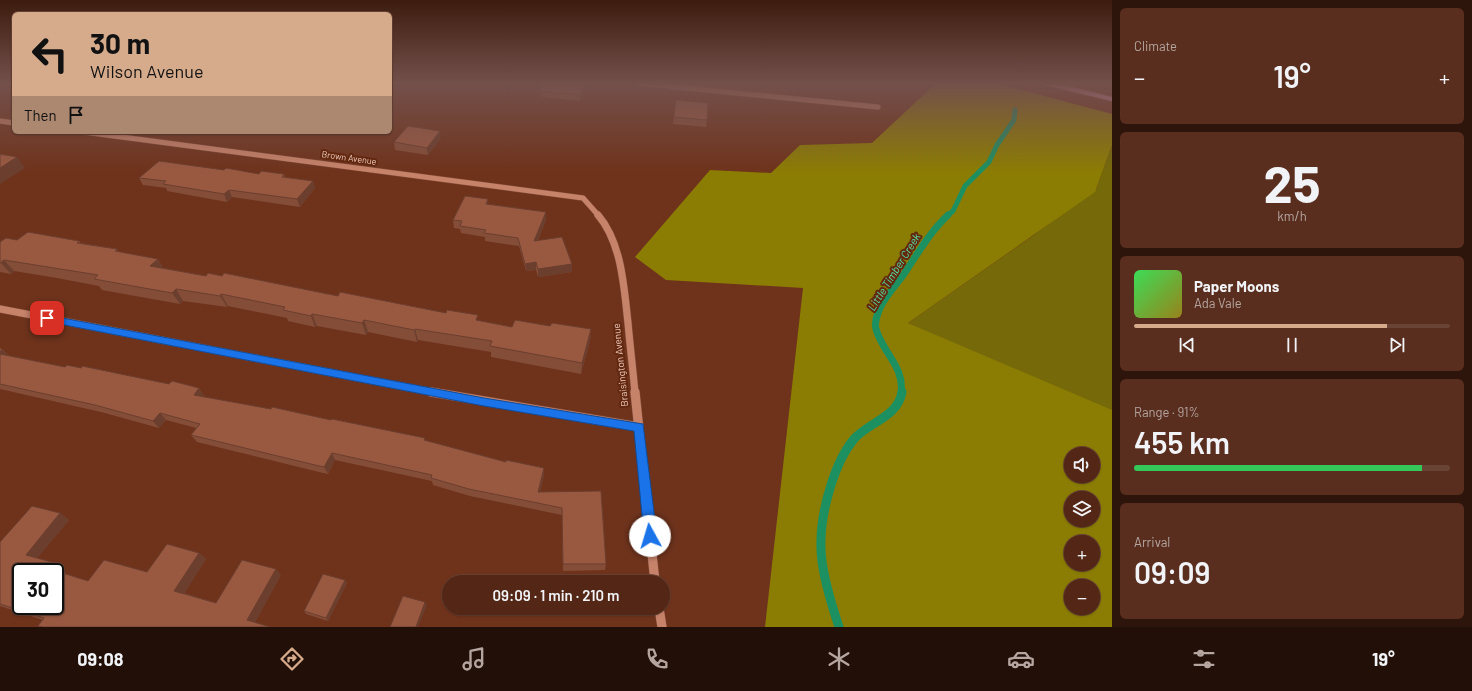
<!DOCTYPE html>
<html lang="en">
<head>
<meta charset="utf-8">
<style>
  :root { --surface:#532615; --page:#592e1e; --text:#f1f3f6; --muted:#b5a5a0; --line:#694334; --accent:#d6ab8b }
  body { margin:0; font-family:Barlow,sans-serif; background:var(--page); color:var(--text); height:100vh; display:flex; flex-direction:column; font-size:15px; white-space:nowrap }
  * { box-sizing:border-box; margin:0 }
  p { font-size:13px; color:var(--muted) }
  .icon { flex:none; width:22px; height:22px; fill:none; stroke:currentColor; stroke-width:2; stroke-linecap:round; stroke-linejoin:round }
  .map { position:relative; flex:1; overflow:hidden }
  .details { display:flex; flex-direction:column; gap:8px; padding:8px; background:#2e150c; width:360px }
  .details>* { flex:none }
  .top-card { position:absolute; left:12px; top:12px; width:380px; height:122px; border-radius:6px; box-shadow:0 1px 3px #0004,0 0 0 1px var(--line); background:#d6ab8b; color:#111; overflow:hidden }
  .tools { position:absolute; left:1064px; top:447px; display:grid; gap:8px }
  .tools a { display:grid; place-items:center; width:36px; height:36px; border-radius:50%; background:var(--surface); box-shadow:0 1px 3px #0004,0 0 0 1px var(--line); font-size:20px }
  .speed { position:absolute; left:12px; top:563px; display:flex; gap:8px; font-size:20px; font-weight:700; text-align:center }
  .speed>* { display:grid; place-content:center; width:52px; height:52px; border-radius:50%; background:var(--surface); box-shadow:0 1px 3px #0004,0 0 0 1px var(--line); line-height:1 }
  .speed .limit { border:2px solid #111; border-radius:6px; background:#fff; color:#111 }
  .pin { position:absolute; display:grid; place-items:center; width:34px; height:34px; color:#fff; margin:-17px; border-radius:8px; box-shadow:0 2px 6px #0006 }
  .me { position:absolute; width:44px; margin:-22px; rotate:354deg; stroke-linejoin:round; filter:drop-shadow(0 0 3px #0008) }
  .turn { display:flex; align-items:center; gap:14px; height:84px; padding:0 12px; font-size:18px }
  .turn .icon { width:52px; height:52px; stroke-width:2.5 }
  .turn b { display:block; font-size:28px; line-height:34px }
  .then { display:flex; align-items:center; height:38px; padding:0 12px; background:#0003; gap:8px; font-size:15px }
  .big { font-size:30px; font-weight:600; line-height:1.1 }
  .details .widget { flex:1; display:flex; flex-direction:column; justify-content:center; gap:6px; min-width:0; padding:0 14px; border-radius:6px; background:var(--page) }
  .details .dial { align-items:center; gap:0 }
  .dial b { font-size:52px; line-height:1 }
  .song { display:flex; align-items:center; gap:12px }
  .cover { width:48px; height:48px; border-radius:6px; background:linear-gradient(135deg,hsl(130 70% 55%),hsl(50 70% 35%)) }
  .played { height:4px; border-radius:2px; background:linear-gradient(90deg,var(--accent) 80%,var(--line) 80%) }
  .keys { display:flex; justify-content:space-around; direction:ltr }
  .heat { display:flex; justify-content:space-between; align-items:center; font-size:22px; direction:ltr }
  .charge { height:6px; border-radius:3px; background:linear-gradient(90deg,#34c759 91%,var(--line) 0) }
  .trip { position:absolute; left:442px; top:575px; width:228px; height:40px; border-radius:20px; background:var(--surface); box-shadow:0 1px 3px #0004,0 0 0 1px var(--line); font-weight:600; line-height:40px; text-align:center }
  .tabs { display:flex; height:64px; justify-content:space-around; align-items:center; background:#210f08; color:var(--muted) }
  .tabs .icon { width:28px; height:28px }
  .tabs .active { color:var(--accent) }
  .tabs b { font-size:18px; color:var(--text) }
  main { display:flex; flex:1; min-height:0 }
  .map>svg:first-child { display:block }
  .green { fill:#75690a }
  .forest { fill:#8b7c04; fill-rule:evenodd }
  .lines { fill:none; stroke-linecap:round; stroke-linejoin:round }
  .stream-far2 { stroke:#1d9062; stroke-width:5 }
  .stream-far1 { stroke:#1d9062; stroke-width:7 }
  .stream { stroke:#1d9062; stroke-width:9 }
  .minor-far2-casing { stroke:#84503c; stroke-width:6 }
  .minor-far1-casing { stroke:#84503c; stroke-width:8 }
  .minor-casing { stroke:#84503c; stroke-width:10 }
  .highway-casing { stroke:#84503c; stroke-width:2 }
  .minor-far2 { stroke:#c7836a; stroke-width:5 }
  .minor-far1 { stroke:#c7836a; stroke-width:7 }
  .minor { stroke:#c7836a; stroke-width:9 }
  .highway { fill:#ea9dce; fill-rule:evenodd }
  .wall { fill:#844d38 }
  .shaded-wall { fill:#6b3e2e }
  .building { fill:#995941; stroke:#6b3e2e; fill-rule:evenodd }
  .route { fill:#1a73e8; stroke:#114b97 }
  .labels { text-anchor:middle; stroke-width:4; stroke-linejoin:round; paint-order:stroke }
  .far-street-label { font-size:9px; fill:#efcabc; stroke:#632810 }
  .street-label { font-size:10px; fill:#efcabc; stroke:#632810 }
  .water-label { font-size:11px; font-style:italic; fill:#55e1a3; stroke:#632810 }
</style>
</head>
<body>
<main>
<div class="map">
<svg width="1112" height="627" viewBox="0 0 1112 627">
  <rect width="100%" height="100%" fill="#6f331c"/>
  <!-- green -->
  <path class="green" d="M 1112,145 L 1112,416 L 908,323 L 1034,235 L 1096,189 Z"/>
  <!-- forest -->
  <path class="forest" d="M 927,83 L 995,83 L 1112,114 L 1112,145 L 1095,192 L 908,323 L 1112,410 L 1112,627 L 765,627 L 803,288 L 666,280 L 635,257 L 710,170 L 771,173 L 800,145 L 872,143 L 934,85 ZM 1071,454 L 1093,454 L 1093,476 L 1071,476 ZM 1071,498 L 1093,498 L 1093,520 L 1071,520 ZM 1071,542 L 1093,542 L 1093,564 L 1071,564 ZM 1071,586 L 1093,586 L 1093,608 L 1071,608 Z"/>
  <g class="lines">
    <!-- stream-far2 -->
    <path class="stream-far2" d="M 947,216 L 953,211 L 965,186 L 989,162 L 997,145 L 1014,120 L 1015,110"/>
    <!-- stream-far1 -->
    <path class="stream-far1" d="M 901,393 C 905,367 882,352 876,329 C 874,323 878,312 881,306 C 887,294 897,284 904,274 C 918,253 930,232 948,215"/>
    <!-- stream -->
    <path class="stream" d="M 839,627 C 821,573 813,541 831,485 C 836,469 843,452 854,439 C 869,422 898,417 902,392"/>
    <!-- minor-far2 casing -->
    <g class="minor-far2-casing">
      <path id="minor-far2" d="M 637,83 L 878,107
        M 0,121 L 14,123
        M 84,132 L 583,198 L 599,216"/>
    </g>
    <!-- minor-far1 casing -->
    <g class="minor-far1-casing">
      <path id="minor-far1" d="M 598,215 C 622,243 624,288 628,323 C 630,346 633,370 635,393
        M 0,309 L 437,393"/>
    </g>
    <!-- minor casing -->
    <g class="minor-casing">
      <path id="minor" d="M 431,392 L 639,427
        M 635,392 L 655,582
        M 659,608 L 662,627"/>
    </g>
    <!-- highway casing -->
    <g class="highway-casing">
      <path id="highway" d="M 1044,83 L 1056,83 L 1112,97 L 1112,101 L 1045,85 Z"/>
    </g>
    <!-- minor-far2 -->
    <use href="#minor-far2" class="minor-far2"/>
    <!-- minor-far1 -->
    <use href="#minor-far1" class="minor-far1"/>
    <!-- minor -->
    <use href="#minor" class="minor"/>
    <!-- highway -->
    <use href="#highway" class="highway"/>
  </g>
  <!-- wall -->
  <path class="wall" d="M 541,83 L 587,83 L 579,101 L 541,97 Z
    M 676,100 L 707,120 L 706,127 L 673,124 Z
    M 441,138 L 428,155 L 395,150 L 394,142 Z
    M 224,170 L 259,174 L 284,174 L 285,177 L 313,181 L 315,188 L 300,207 L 232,197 L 227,202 L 167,191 L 166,188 L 143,185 L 139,178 Z
    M 489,204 L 546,212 L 546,220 L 538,240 L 572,272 L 538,277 L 536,270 L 526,271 L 519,246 L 485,241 L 485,237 L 461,233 L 460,229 L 454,228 L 453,220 Z
    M 17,240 L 79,241 L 81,243 L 117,249 L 118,252 L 158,259 L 163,268 L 206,276 L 338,296 L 479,321 L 512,327 L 550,326 L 591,329 L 590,341 L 581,374 L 491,357 L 491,352 L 418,340 L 417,342 L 368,332 L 366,335 L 317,326 L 315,327 L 288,321 L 287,318 L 228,306 L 227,307 L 183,301 L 180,304 L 102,290 L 99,286 L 57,278 L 14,271 L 11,274 L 0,272 L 0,242 Z
    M 0,348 L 2,349 L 9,356 L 65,367 L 81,368 L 169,384 L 199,388 L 204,396 L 204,397 L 426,441 L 544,475 L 540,492 L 601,491 L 606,564 L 605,570 L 563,571 L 562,515 L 470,496 L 433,485 L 432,481 L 335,460 L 328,474 L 319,472 L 197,442 L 191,435 L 196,428 L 166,420 L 159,428 L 101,412 L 0,389 Z
    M 60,513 L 69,520 L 37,558 L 55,563 L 64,569 L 61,572 L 88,581 L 147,572 L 199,553 L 206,559 L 184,593 L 216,603 L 281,575 L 255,622 L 270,627 L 41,627 L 38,626 L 43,620 L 0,606 L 0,542 Z
    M 345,580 L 347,583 L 328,621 L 306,614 L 304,611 Z"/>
  <!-- shaded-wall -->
  <path class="shaded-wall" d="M 585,83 L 587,83 L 579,101 L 580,95 Z
    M 440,131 L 441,138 L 428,155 L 427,148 Z
    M 17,157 L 25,168 L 0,184 L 0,168 Z
    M 313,181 L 315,188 L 300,207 L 297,199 Z
    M 229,190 L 232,197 L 227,202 L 224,194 Z
    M 488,199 L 489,207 L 486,204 Z
    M 546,212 L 546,220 L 534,249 L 534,241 Z
    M 158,259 L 165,271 L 150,266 Z
    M 4,260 L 14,271 L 11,274 L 1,263 Z
    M 536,262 L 536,270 L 526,271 L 525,264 Z
    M 572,264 L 572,272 L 538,277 L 538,269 Z
    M 176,289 L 183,301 L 180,304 L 172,293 Z
    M 221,294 L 228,306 L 227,307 L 220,296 Z
    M 312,314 L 317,326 L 315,327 L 311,316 Z
    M 364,320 L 368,332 L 366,335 L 362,323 Z
    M 415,329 L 418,340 L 417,342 L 414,330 Z
    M 591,329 L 590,341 L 581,374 L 582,363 Z
    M 2,349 L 10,357 L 0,356 L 0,351 Z
    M 199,388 L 204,396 L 199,403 L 194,395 Z
    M 160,413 L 166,420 L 159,428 L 153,421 Z
    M 332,453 L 335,460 L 328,474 L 324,467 Z
    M 544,468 L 544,475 L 538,499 L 538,492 Z
    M 60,513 L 69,520 L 35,561 L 26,555 Z
    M 199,553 L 206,559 L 182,597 L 174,591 Z
    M 55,563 L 64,569 L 59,575 L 50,569 Z
    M 276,569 L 281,575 L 253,626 L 247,620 Z
    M 345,580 L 347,583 L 328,621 L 326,618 Z
    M 425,602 L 427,605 L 418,627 L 416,627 Z"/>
  <!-- building -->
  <path class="building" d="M 541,83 L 585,83 L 580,95 L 541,91 Z
    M 676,100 L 708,103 L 707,120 L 674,117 Z
    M 408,126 L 440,131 L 427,148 L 394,142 Z
    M 0,154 L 17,157 L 0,168 Z
    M 159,161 L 224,170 L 226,168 L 259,174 L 261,171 L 284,174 L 282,177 L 313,181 L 297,199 L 229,190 L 224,194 L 163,184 L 166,181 L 139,178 Z
    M 465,196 L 488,199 L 486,204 L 546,212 L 534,241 L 562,237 L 572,264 L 538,269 L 536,262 L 525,264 L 518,238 L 484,233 L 486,230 L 460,226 L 462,221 L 453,220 Z
    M 28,232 L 79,241 L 77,243 L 117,249 L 115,251 L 158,259 L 150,266 L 206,276 L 208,273 L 222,276 L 224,273 L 338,296 L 340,292 L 446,313 L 447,310 L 478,315 L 476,320 L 512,327 L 515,320 L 550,326 L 552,323 L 591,329 L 582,363 L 490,346 L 492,341 L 415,329 L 414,330 L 364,320 L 362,323 L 312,314 L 311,316 L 283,310 L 285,307 L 221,294 L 220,296 L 176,289 L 172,293 L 94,279 L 98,275 L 48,267 L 4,260 L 0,263 L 0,242 L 6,238 L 17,240 Z
    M 0,354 L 65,367 L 67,365 L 81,368 L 82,366 L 169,384 L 172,381 L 199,388 L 194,395 L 271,409 L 272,407 L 331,420 L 332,419 L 425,438 L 424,440 L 506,462 L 506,460 L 544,468 L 538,492 L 601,491 L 606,564 L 563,564 L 562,508 L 469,489 L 431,478 L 432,475 L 332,453 L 324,467 L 315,465 L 191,435 L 200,424 L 160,413 L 153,421 L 95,405 L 0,384 Z
    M 32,506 L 60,513 L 26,555 L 55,563 L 50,569 L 88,581 L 104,560 L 147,572 L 167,544 L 199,553 L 174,591 L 216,603 L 242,560 L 276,569 L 247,620 L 270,627 L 42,627 L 38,626 L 44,618 L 0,604 L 0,542 ZM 21,572 L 55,572 L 55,606 L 21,606 Z
    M 323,574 L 345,580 L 326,618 L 304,611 Z
    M 403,596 L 425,602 L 416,627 L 390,627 Z"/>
  <!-- sky -->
  <linearGradient id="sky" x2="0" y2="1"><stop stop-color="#3d1c0f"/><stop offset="0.49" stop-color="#74504b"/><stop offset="1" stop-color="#74504b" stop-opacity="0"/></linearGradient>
  <rect width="1112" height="171" fill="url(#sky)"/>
  <!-- route -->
  <path class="route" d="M 47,315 L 484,398 L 643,424 L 657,536 L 655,540 L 650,542 L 646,540 L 644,536 L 634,431 L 484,406 L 44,321 L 42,318 Z"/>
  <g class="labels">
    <!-- far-street labels -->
    <g class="far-street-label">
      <text transform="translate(349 158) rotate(8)" y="3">Brown Avenue</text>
    </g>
    <!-- street labels -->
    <g class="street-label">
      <text transform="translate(620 365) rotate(-96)" y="4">Braisington Avenue</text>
    </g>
    <!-- water labels -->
    <g class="water-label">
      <text transform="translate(894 272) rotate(-58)" y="4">Little Timber Creek</text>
    </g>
  </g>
</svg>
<div class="tools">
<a><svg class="icon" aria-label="sound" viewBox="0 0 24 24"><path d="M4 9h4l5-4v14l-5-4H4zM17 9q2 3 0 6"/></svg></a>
<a><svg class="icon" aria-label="layers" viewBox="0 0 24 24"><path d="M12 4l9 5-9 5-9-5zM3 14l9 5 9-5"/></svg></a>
<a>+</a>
<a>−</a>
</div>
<div class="speed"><div class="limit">30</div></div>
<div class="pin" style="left:47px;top:318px;background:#d93025"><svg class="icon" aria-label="arrive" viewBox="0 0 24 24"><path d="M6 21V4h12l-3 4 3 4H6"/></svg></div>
<svg class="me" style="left:650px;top:536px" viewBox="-20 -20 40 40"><circle r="19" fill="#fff"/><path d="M0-13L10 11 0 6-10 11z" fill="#1a73e8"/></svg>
<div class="trip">09:09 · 1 min · 210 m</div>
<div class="top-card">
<div class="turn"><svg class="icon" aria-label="left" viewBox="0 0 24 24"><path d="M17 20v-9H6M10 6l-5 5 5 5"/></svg><div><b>30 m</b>Wilson Avenue</div></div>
<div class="then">Then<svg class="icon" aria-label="arrive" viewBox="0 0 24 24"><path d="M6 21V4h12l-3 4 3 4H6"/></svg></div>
</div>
</div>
<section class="details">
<div class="widget"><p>Climate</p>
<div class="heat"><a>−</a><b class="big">19°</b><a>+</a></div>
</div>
<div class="widget dial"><b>25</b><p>km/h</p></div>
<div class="widget">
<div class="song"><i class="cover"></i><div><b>Paper Moons</b><p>Ada Vale</p></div></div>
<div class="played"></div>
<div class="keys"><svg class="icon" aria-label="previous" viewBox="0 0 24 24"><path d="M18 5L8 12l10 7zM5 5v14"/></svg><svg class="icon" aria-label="pause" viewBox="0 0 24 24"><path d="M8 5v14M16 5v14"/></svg><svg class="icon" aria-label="next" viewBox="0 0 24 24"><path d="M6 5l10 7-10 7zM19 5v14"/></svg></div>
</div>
<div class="widget"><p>Range · 91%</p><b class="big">455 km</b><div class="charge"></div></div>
<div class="widget"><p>Arrival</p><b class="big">09:09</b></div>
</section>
</main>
<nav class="tabs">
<b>09:08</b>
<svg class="icon active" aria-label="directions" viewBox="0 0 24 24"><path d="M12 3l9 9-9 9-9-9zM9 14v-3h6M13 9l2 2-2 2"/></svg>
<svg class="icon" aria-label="music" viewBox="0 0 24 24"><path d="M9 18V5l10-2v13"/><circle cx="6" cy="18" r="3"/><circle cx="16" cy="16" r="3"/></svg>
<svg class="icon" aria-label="phone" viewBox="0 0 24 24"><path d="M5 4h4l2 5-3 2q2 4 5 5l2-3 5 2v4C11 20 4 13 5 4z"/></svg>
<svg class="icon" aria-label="climate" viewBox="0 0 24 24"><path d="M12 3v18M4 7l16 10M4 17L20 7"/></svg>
<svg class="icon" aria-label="car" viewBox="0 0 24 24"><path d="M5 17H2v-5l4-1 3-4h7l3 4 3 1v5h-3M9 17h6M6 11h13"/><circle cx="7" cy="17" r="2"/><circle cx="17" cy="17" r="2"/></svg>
<svg class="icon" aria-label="filters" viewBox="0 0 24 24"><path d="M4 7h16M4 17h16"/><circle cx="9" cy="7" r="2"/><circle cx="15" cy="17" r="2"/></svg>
<b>19°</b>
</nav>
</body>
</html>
